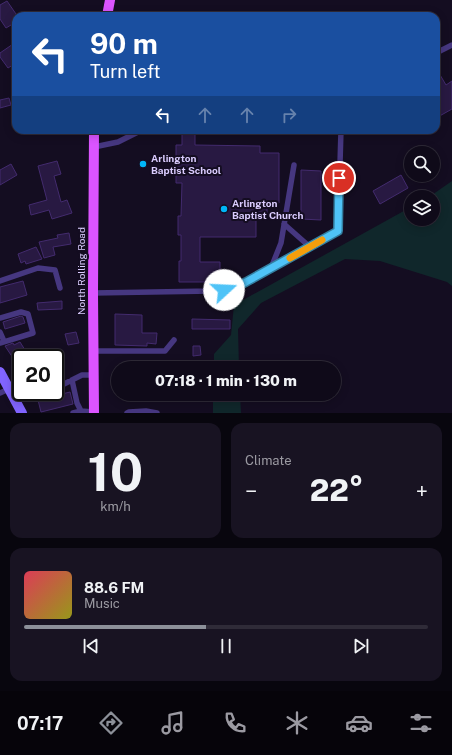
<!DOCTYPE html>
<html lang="en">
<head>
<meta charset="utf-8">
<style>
  :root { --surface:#0f0a19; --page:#181322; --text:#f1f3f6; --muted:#9b9aa2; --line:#2f2b38; --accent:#8c9099 }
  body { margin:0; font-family:"Public Sans",sans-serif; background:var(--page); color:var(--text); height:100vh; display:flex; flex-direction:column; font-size:15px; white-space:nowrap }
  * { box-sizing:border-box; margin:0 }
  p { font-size:13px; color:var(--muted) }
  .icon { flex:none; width:22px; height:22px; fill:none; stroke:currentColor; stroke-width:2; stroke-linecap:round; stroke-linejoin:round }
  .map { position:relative; height:413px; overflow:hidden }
  .sheet { display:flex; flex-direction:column; gap:10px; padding:10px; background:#08060e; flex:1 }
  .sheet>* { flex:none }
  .hud { position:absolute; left:12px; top:12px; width:428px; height:122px; border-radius:12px; box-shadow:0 2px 10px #0003,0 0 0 1px var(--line); background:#1a4fa0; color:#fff; overflow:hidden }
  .tools { position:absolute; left:404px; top:146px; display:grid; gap:8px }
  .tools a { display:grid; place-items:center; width:36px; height:36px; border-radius:50%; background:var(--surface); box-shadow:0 2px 10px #0003,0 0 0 1px var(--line); font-size:20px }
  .speed { position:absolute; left:12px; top:349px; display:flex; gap:8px; font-size:20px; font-weight:700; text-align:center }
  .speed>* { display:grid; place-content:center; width:52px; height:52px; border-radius:50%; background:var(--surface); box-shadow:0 2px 10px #0003,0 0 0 1px var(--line); line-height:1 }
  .speed .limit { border:2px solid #111; border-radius:6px; background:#fff; color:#111 }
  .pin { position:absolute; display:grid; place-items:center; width:34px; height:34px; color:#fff; margin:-17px; border:2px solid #fff; border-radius:50%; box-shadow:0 1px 4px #0007 }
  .me { position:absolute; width:44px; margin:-22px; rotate:70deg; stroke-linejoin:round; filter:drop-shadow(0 0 3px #0008) }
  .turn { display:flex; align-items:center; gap:14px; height:84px; padding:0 12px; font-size:18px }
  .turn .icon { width:52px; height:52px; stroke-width:2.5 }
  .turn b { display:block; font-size:28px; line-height:34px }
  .lanes { display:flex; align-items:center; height:38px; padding:0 12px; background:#0003; justify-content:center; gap:20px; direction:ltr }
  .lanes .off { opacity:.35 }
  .big { font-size:30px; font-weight:800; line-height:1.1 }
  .sheet .card { flex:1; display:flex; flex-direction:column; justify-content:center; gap:6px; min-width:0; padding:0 14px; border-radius:12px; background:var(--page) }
  .sheet .dial { align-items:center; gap:0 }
  .dial b { font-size:52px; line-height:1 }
  .song { display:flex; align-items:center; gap:12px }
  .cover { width:48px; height:48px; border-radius:6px; background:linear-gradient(135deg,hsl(350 70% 55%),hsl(60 70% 35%)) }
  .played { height:4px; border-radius:2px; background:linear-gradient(90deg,var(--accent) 45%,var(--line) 45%) }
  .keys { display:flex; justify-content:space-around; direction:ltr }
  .heat { display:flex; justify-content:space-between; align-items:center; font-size:22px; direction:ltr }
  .sheet .tiles { flex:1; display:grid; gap:10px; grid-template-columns:1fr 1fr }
  .card:last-child { grid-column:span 2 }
  .trip { position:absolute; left:111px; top:361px; width:230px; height:40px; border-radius:20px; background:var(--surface); box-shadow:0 2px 10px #0003,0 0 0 1px var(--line); font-weight:800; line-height:40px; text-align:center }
  .menu { display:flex; height:64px; justify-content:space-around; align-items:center; background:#06040a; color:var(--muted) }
  .menu .icon { width:28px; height:28px }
  .menu .active { color:var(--accent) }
  .menu b { font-size:18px; color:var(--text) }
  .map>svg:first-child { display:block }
  .green { fill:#10272b }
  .building { fill:#281942; stroke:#432b6e }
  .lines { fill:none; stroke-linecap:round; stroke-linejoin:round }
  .lane { stroke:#463780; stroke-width:5.5 }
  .secondary { stroke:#8164ff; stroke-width:10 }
  .primary { stroke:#db54ff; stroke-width:10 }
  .route-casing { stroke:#337fa1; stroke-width:10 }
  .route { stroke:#4fc3f7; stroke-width:7 }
  .slow { stroke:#f59e0b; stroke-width:7 }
  .poi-dot { fill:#00b6f8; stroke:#140d21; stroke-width:1.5 }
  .labels { text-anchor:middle; stroke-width:4; stroke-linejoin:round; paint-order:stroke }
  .poi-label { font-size:10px; font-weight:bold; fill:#dbcdff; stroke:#140d21; text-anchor:start }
  .street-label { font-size:10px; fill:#dbcdff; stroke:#140d21 }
</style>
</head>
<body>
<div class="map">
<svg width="452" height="413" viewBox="0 0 452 413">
  <rect width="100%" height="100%" fill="#140d21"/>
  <!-- green -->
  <path class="green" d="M 452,181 L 452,286 L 447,282 L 380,261 L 345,259 L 261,303 L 238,329 L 239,368 L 214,368 L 214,354 L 231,335 L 234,305 L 411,207 L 411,219 L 433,219 L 433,197 L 429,197 Z
    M 213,394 L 240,394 L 241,413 L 213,413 Z"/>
  <!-- building -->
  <path class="building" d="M 7,1 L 16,14 L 16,22 L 6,28 L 0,19 L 0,5 Z
    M 16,42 L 16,63 L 8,68 L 0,57 L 0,53 Z
    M 436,68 L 446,85 L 452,81 L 452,109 L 436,118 Z
    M 9,98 L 11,105 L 0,108 L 0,100 Z
    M 182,130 L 195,130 L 195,145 L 260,146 L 260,153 L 279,153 L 279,203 L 267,203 L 267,214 L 256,214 L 256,237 L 200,237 L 200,262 L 220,262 L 220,282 L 179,282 L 179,261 L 181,261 L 181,235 L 178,235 L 178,216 L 181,216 L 182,183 L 176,183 L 176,145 L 182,145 Z
    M 57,161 L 61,174 L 54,176 L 61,202 L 67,200 L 72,213 L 52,219 L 49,210 L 31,215 L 29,205 L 47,200 L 38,166 Z
    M 11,164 L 17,175 L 0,185 L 0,170 Z
    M 301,170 L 321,171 L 321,220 L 301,219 Z
    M 401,175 L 408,188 L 380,204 L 373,191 Z
    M 69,233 L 71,244 L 53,247 L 55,255 L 44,258 L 39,242 L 58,238 L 57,235 Z
    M 36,247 L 42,259 L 26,264 L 25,261 L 21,263 L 18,254 Z
    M 23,281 L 27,295 L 0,303 L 0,287 Z
    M 62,301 L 62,309 L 38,310 L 37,303 Z
    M 115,314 L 142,315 L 142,333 L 157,333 L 156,344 L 147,343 L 147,346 L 115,345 Z
    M 21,316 L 23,317 L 25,323 L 5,329 L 3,322 Z
    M 192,319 L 230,320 L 230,329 L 192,329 Z
    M 76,332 L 79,343 L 68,345 L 65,334 Z
    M 20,342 L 25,350 L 13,358 L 5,346 L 13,343 L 14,345 Z
    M 193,346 L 200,346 L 201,355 L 193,356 Z
    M 70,392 L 73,404 L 41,412 L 38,400 Z"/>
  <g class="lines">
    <!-- lane -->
    <path class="lane" d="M 436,53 L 452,45
      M 94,147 L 118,142 L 142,130
      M 284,224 L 310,247
      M 271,268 L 281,243 L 294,165
      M 0,281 L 38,268 L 55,270 L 60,288
      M 93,293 L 212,291 L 234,288 L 338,231 L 341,130
      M 0,318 L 21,312 L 28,314 L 33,333 L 0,343
      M 0,332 L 4,341
      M 94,351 L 165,351 L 174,340
      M 72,380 L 77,403 L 81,411
      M 55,386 L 64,384 L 82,375 L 94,375
      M 0,393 L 9,389
      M 14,399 L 23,393 L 27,392
      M 73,413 L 81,411 L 94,412
      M 127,413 L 129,412 L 146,411 L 157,413"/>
    <!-- secondary -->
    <path class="secondary" d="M 0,372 L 22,413"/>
    <!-- primary -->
    <path class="primary" d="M 107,16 L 110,0
      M 94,413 L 93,293 L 94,130"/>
  </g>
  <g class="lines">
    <!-- route casing -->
    <g class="route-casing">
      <path id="route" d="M 224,290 L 234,288 L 246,282 L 338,231 L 339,178"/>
    </g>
    <!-- route -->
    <use href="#route" class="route"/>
    <!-- slow -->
    <path class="slow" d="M 290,258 L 322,240"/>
  </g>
  <!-- markers -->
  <g class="poi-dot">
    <circle cx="143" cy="164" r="4"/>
    <circle cx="224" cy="209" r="4"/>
  </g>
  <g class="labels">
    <!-- poi labels -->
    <g class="poi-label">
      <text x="151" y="162">Arlington<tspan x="151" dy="12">Baptist School</tspan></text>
      <text x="232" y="207">Arlington<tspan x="232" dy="12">Baptist Church</tspan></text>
    </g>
    <!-- street labels -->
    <g class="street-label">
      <text transform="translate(81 271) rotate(-90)" y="4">North Rolling Road</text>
    </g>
  </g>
</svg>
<div class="tools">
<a><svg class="icon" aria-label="search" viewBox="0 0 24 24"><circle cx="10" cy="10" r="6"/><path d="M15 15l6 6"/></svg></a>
<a><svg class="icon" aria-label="layers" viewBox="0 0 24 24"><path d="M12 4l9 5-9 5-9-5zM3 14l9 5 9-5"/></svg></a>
</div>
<div class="speed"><div class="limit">20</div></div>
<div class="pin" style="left:339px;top:178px;background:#d93025"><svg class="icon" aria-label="arrive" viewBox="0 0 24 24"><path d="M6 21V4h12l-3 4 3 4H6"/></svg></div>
<svg class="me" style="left:224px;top:290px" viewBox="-20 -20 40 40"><circle r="19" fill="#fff"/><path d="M0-13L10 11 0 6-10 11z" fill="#4fc3f7"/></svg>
<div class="trip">07:18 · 1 min · 130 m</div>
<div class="hud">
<div class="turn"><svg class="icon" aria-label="left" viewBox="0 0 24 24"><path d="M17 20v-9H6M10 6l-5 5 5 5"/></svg><div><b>90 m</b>Turn left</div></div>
<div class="lanes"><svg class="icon" aria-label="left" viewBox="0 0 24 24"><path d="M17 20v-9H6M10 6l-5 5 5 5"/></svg><svg class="icon off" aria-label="ahead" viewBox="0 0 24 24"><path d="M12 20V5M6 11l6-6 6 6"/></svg><svg class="icon off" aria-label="ahead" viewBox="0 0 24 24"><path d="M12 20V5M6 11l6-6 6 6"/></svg><svg class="icon off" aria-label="right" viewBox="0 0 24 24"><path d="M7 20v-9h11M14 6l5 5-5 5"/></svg></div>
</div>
</div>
<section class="sheet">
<div class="tiles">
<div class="card dial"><b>10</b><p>km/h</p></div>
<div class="card"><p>Climate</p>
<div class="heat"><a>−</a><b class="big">22°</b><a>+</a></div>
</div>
<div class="card">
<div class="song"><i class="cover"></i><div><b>88.6 FM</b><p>Music</p></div></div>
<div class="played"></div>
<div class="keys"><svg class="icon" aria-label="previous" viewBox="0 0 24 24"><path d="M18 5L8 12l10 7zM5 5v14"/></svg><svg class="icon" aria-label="pause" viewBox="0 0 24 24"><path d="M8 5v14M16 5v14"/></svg><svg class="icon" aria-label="next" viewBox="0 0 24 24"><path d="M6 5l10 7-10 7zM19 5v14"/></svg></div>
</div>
</div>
</section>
<nav class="menu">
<b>07:17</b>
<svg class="icon active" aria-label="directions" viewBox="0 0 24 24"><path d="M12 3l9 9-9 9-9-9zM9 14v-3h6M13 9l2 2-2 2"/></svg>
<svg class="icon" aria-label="music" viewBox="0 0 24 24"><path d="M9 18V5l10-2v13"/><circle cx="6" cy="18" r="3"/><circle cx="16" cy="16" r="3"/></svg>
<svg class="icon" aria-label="phone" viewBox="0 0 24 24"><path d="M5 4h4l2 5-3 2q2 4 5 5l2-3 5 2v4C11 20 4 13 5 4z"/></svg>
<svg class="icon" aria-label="climate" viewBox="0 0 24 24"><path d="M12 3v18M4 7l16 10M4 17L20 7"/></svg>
<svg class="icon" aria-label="car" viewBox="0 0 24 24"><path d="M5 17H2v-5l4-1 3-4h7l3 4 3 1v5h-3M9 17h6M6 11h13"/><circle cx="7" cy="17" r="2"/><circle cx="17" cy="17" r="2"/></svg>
<svg class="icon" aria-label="filters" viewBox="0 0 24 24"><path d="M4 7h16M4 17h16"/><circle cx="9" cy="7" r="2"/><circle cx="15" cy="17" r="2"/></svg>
</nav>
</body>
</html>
